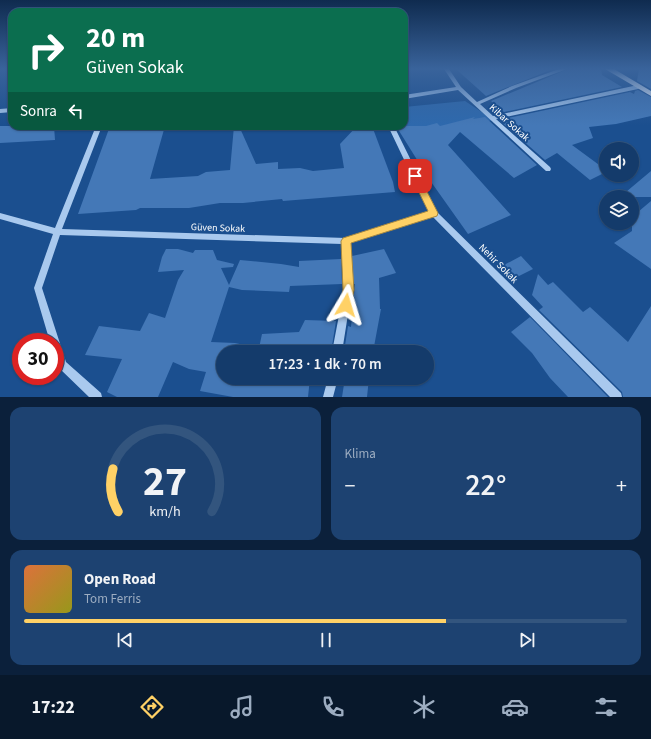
<!DOCTYPE html>
<html lang="tr">
<head>
<meta charset="utf-8">
<style>
  :root { --surface:#143b6b; --page:#1d4271; --text:#f1f3f6; --muted:#9dadc1; --line:#33557e; --accent:#ffd166 }
  body { margin:0; font-family:"Source Sans 3",sans-serif; background:var(--page); color:var(--text); height:100vh; display:flex; flex-direction:column; font-size:15px; white-space:nowrap }
  * { box-sizing:border-box; margin:0 }
  p { font-size:13px; color:var(--muted) }
  .icon { flex:none; width:22px; height:22px; fill:none; stroke:currentColor; stroke-width:2; stroke-linecap:round; stroke-linejoin:round }
  .map { position:relative; height:397px; overflow:hidden }
  .side { display:flex; flex-direction:column; gap:10px; padding:10px; background:#0b203b; flex:1 }
  .side>* { flex:none }
  .top-card { position:absolute; left:8px; top:8px; width:400px; height:122px; border-radius:12px; box-shadow:0 1px 3px #0004,0 0 0 1px var(--line); background:#0b6e4f; color:#fff; overflow:hidden }
  .fabs { position:absolute; left:599px; top:142px; display:grid; gap:8px }
  .fabs a { display:grid; place-items:center; width:40px; height:40px; border-radius:50%; background:var(--surface); box-shadow:0 1px 3px #0004,0 0 0 1px var(--line); font-size:20px }
  .speed { position:absolute; left:12px; top:333px; display:flex; gap:8px; font-size:20px; font-weight:700; text-align:center }
  .speed>* { display:grid; place-content:center; width:52px; height:52px; border-radius:50%; background:var(--surface); box-shadow:0 1px 3px #0004,0 0 0 1px var(--line); line-height:1 }
  .speed .limit { border:6px solid #d22; background:#fff; color:#111 }
  .pin { position:absolute; display:grid; place-items:center; width:34px; height:34px; color:#fff; margin:-17px; border-radius:8px; box-shadow:0 2px 6px #0006 }
  .me { position:absolute; width:44px; margin:-22px; rotate:7deg; stroke-linejoin:round; filter:drop-shadow(0 0 3px #0008) }
  .turn { display:flex; align-items:center; gap:14px; height:84px; padding:0 12px; font-size:18px }
  .turn .icon { width:52px; height:52px; stroke-width:2.5 }
  .turn b { display:block; font-size:28px; line-height:34px }
  .then { display:flex; align-items:center; height:38px; padding:0 12px; background:#0003; gap:8px; font-size:15px }
  .big { font-size:30px; font-weight:600; line-height:1.1 }
  .side .card { flex:1; display:flex; flex-direction:column; justify-content:center; gap:6px; min-width:0; padding:0 14px; border-radius:12px; background:var(--page) }
  .side .dial { align-items:center; gap:0 }
  .dial svg { height:104px; overflow:visible; fill:none; stroke:var(--line); stroke-width:7; stroke-linecap:round; text-anchor:middle }
  .dial text { fill:var(--text); stroke:none }
  .song { display:flex; align-items:center; gap:12px }
  .cover { width:48px; height:48px; border-radius:6px; background:linear-gradient(135deg,hsl(20 70% 55%),hsl(60 70% 35%)) }
  .played { height:4px; border-radius:2px; background:linear-gradient(90deg,var(--accent) 70%,var(--line) 70%) }
  .keys { display:flex; justify-content:space-around; direction:ltr }
  .heat { display:flex; justify-content:space-between; align-items:center; font-size:22px; direction:ltr }
  .side .tiles { flex:1; display:grid; gap:10px; grid-template-columns:1fr 1fr }
  .card:last-child { grid-column:span 2 }
  .trip { position:absolute; left:216px; top:345px; width:218px; height:40px; border-radius:20px; background:var(--surface); box-shadow:0 1px 3px #0004,0 0 0 1px var(--line); font-weight:600; line-height:40px; text-align:center }
  .menu { display:flex; height:64px; justify-content:space-around; align-items:center; background:#08182b; color:var(--muted) }
  .menu .icon { width:28px; height:28px }
  .menu .current { color:var(--accent) }
  .menu b { font-size:18px; color:var(--text) }
  .map>svg:first-child { display:block }
  .green { fill:#2e69ad }
  .building { fill:#4478b7 }
  .lines { fill:none; stroke-linecap:round; stroke-linejoin:round }
  .minor { fill:#a9c9ee; fill-rule:evenodd }
  .major { fill:#f0f6ff; fill-rule:evenodd }
  .route { fill:#ffd166; stroke:#a68842 }
  .labels { text-anchor:middle; stroke-width:4; stroke-linejoin:round; paint-order:stroke }
  .street-label { font-size:10px; fill:#fff; stroke:#1b4f8f }
</style>
</head>
<body>
<div class="map">
<svg width="651" height="397" viewBox="0 0 651 397">
  <rect width="100%" height="100%" fill="#1b4f8f"/>
  <!-- green -->
  <path class="green" d="M 465,101 L 494,120 L 405,135 L 404,107 Z"/>
  <!-- building -->
  <path class="building" d="M 456,69 L 553,69 L 486,96 Z
    M 568,69 L 601,69 L 602,75 L 622,87 L 504,112 L 491,101 Z
    M 639,69 L 651,69 L 651,89 L 637,81 Z
    M 638,90 L 651,97 L 651,116 L 616,124 L 589,127 L 593,138 L 572,145 L 606,170 L 606,172 L 590,180 L 557,153 L 545,160 L 499,120 L 630,92 L 634,94 L 635,91 Z
    M 475,117 L 473,119 L 485,117 L 537,165 L 514,178 L 460,132 L 448,145 L 511,215 L 468,234 L 429,179 L 396,126 L 426,126 L 437,123 L 440,126 Z
    M 0,126 L 54,126 L 55,140 L 0,143 Z
    M 110,126 L 165,126 L 150,179 L 198,176 L 206,172 L 230,170 L 234,126 L 239,126 L 256,164 L 278,162 L 278,169 L 300,168 L 313,171 L 344,168 L 340,144 L 357,126 L 372,126 L 393,182 L 395,192 L 283,201 L 282,199 L 243,203 L 220,203 L 189,208 L 140,208 L 136,210 L 78,214 Z
    M 651,171 L 651,197 L 620,197 Z
    M 651,201 L 651,269 L 614,243 L 632,231 L 632,217 Z
    M 166,249 L 178,249 L 193,253 L 195,250 L 213,250 L 217,260 L 234,264 L 233,267 L 221,268 L 229,285 L 240,260 L 281,264 L 299,267 L 299,261 L 341,259 L 342,284 L 290,286 L 289,292 L 242,290 L 229,287 L 211,342 L 235,343 L 259,348 L 262,334 L 299,332 L 305,320 L 336,321 L 331,352 L 223,352 L 223,378 L 310,378 L 308,397 L 233,397 L 200,391 L 206,372 L 189,369 L 173,362 L 158,397 L 117,397 L 107,392 L 122,359 L 85,355 L 99,326 L 140,331 L 149,313 L 165,318 L 178,280 L 184,270 L 158,272 L 162,257 Z
    M 384,249 L 396,273 L 379,278 L 380,309 L 381,309 L 373,352 L 344,352 L 348,326 L 351,327 L 355,284 L 353,284 L 352,256 Z
    M 521,256 L 533,269 L 517,277 L 504,265 Z
    M 538,274 L 548,285 L 553,282 L 583,312 L 590,307 L 628,342 L 651,306 L 651,397 L 623,397 L 622,392 L 539,310 L 543,307 L 532,295 Z
    M 530,317 L 608,397 L 568,397 L 550,378 L 532,353 L 511,332 Z
    M 345,378 L 369,378 L 367,397 L 342,397 Z"/>
  <g class="lines">
    <!-- minor -->
    <path class="minor" d="M 444,69 L 449,69 L 461,87 L 477,102 L 512,86 L 559,69 L 567,69 L 516,88 L 480,104 L 493,116 L 638,85 L 641,87 L 638,89 L 496,119 L 550,167 L 551,169 L 550,171 L 546,171 L 458,90 L 404,99 L 404,95 L 456,87 Z
      M 12,108 L 12,112 L 0,113 L 0,109 Z
      M 96,126 L 102,126 L 62,229 L 346,238 L 429,212 L 388,126 L 394,126 L 436,211 L 621,393 L 622,397 L 610,397 L 432,216 L 350,243 L 352,289 L 342,352 L 332,352 L 344,289 L 342,244 L 60,235 L 42,288 L 66,362 L 101,393 L 102,397 L 89,397 L 59,368 L 55,358 L 55,342 L 50,342 L 34,288 L 53,234 L 0,219 L 0,213 L 55,228 Z
      M 328,378 L 338,378 L 333,397 L 323,397 Z"/>
    <!-- major -->
    <path class="major" d="M 605,69 L 614,69 L 651,91 L 651,96 Z"/>
  </g>
  <!-- sky -->
  <linearGradient id="sky" x2="0" y2="1"><stop stop-color="#0f2b4f"/><stop offset="0.55" stop-color="#39639b"/><stop offset="1" stop-color="#39639b" stop-opacity="0"/></linearGradient>
  <rect width="651" height="125" fill="url(#sky)"/>
  <!-- route -->
  <path class="route" d="M 415,173 L 419,176 L 438,213 L 437,216 L 351,243 L 354,290 L 350,309 L 346,311 L 342,309 L 340,305 L 343,290 L 341,241 L 343,238 L 428,211 L 411,176 Z"/>
  <g class="labels">
    <!-- street labels -->
    <g class="street-label">
      <text transform="translate(510 122) rotate(42)" y="4">Kibar Sokak</text>
      <text transform="translate(218 227) rotate(2)" y="4">Güven Sokak</text>
      <text transform="translate(499 263) rotate(45)" y="4">Nehir Sokak</text>
    </g>
  </g>
</svg>
<div class="fabs">
<a><svg class="icon" aria-label="sound" viewBox="0 0 24 24"><path d="M4 9h4l5-4v14l-5-4H4zM17 9q2 3 0 6"/></svg></a>
<a><svg class="icon" aria-label="layers" viewBox="0 0 24 24"><path d="M12 4l9 5-9 5-9-5zM3 14l9 5 9-5"/></svg></a>
</div>
<div class="speed"><div class="limit">30</div></div>
<div class="pin" style="left:415px;top:176px;background:#d93025"><svg class="icon" aria-label="arrive" viewBox="0 0 24 24"><path d="M6 21V4h12l-3 4 3 4H6"/></svg></div>
<svg class="me" style="left:346px;top:305px" viewBox="-20 -20 40 40"><path d="M0-17L14 15 0 8-14 15z" fill="#ffd166" stroke="#fff" stroke-width="4"/></svg>
<div class="trip">17:23 · 1 dk · 70 m</div>
<div class="top-card">
<div class="turn"><svg class="icon" aria-label="right" viewBox="0 0 24 24"><path d="M7 20v-9h11M14 6l5 5-5 5"/></svg><div><b>20 m</b>Güven Sokak</div></div>
<div class="then">Sonra<svg class="icon" aria-label="left" viewBox="0 0 24 24"><path d="M17 20v-9H6M10 6l-5 5 5 5"/></svg></div>
</div>
</div>
<section class="side">
<div class="tiles">
<div class="card dial"><svg viewBox="0 0 100 80">
<path d="M14 69A42 42 0 1 1 86 69"/>
<path d="M14 69A42 42 0 0 1 10 36" stroke="#ffd166"/>
<text x="50" y="56" font-size="32" font-weight="700">27</text>
<text x="50" y="72" font-size="11">km/h</text>
</svg></div>
<div class="card"><p>Klima</p>
<div class="heat"><a>−</a><b class="big">22°</b><a>+</a></div>
</div>
<div class="card">
<div class="song"><i class="cover"></i><div><b>Open Road</b><p>Tom Ferris</p></div></div>
<div class="played"></div>
<div class="keys"><svg class="icon" aria-label="previous" viewBox="0 0 24 24"><path d="M18 5L8 12l10 7zM5 5v14"/></svg><svg class="icon" aria-label="pause" viewBox="0 0 24 24"><path d="M8 5v14M16 5v14"/></svg><svg class="icon" aria-label="next" viewBox="0 0 24 24"><path d="M6 5l10 7-10 7zM19 5v14"/></svg></div>
</div>
</div>
</section>
<nav class="menu">
<b>17:22</b>
<svg class="icon current" aria-label="directions" viewBox="0 0 24 24"><path d="M12 3l9 9-9 9-9-9zM9 14v-3h6M13 9l2 2-2 2"/></svg>
<svg class="icon" aria-label="music" viewBox="0 0 24 24"><path d="M9 18V5l10-2v13"/><circle cx="6" cy="18" r="3"/><circle cx="16" cy="16" r="3"/></svg>
<svg class="icon" aria-label="phone" viewBox="0 0 24 24"><path d="M5 4h4l2 5-3 2q2 4 5 5l2-3 5 2v4C11 20 4 13 5 4z"/></svg>
<svg class="icon" aria-label="climate" viewBox="0 0 24 24"><path d="M12 3v18M4 7l16 10M4 17L20 7"/></svg>
<svg class="icon" aria-label="car" viewBox="0 0 24 24"><path d="M5 17H2v-5l4-1 3-4h7l3 4 3 1v5h-3M9 17h6M6 11h13"/><circle cx="7" cy="17" r="2"/><circle cx="17" cy="17" r="2"/></svg>
<svg class="icon" aria-label="filters" viewBox="0 0 24 24"><path d="M4 7h16M4 17h16"/><circle cx="9" cy="7" r="2"/><circle cx="15" cy="17" r="2"/></svg>
</nav>
</body>
</html>
